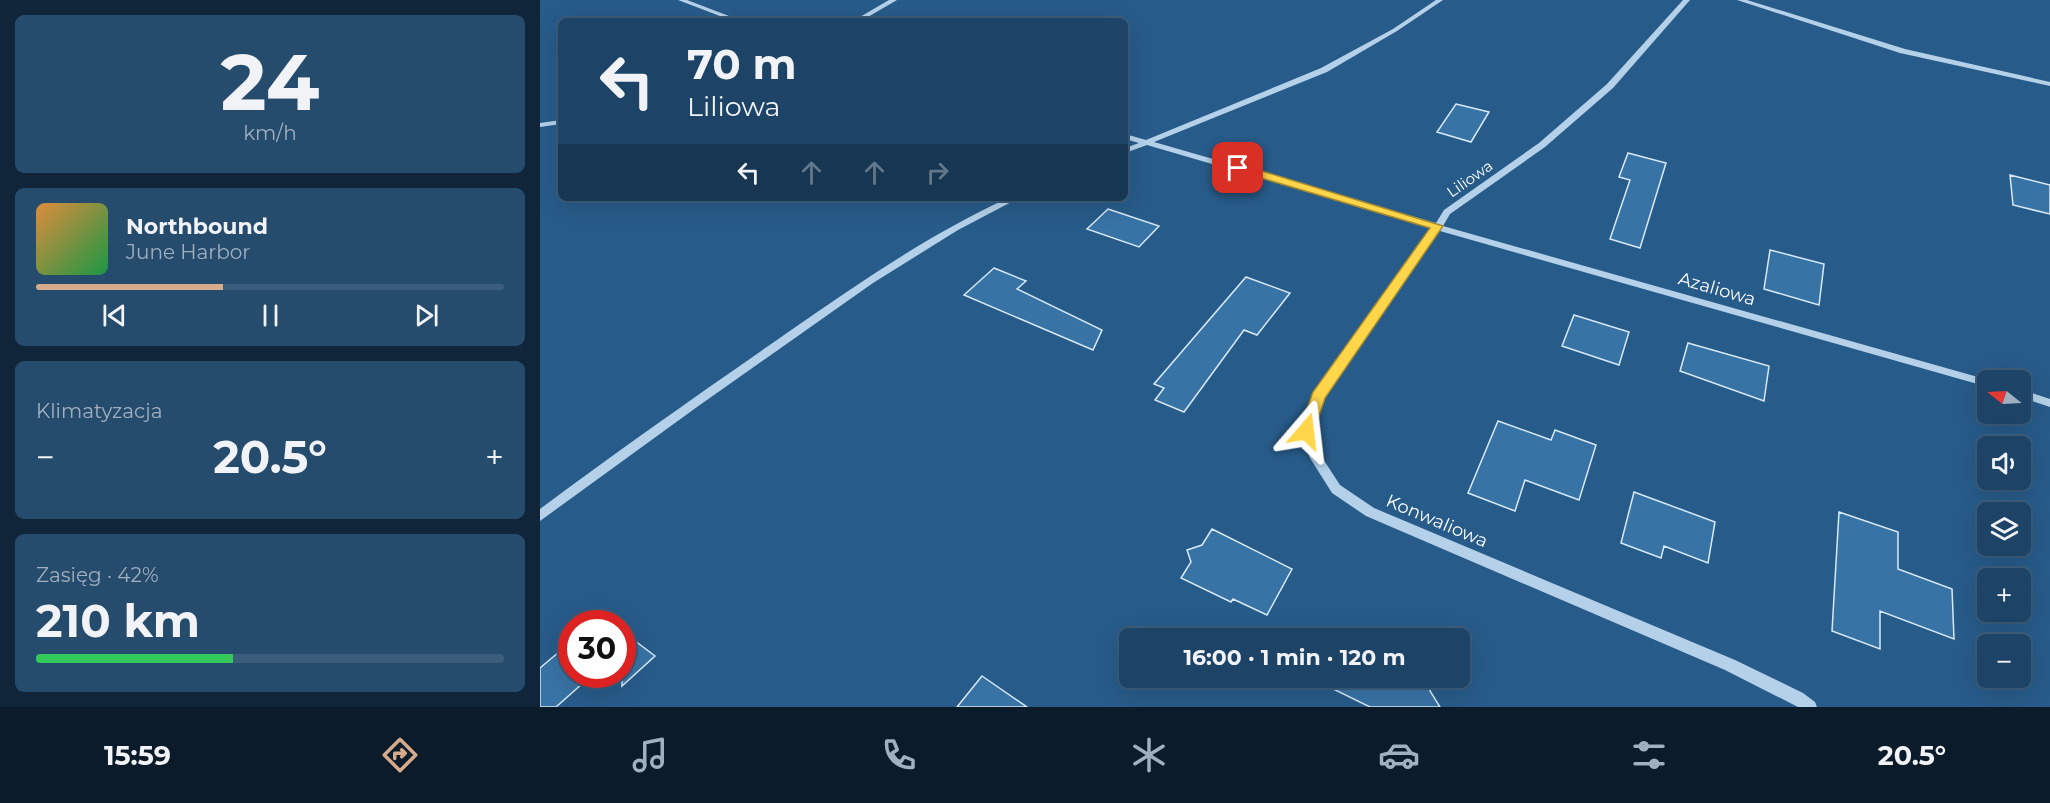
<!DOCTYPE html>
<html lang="pl">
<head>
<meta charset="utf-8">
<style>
  :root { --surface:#1d4467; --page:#254b6d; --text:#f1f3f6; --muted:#a0b0c0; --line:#3b5c7b; --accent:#d6ab8b }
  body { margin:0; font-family:Montserrat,sans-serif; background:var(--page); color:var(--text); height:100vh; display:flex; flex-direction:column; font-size:22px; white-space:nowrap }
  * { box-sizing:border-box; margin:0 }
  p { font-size:20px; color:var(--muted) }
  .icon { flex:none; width:33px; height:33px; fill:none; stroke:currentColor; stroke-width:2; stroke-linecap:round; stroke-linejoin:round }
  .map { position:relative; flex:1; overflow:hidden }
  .sheet { display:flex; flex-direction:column; gap:15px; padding:15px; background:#102539; width:540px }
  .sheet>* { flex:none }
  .hud { position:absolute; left:18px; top:18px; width:570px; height:183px; border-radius:9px; box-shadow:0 6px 24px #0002,0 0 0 2px var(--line); background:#1d4467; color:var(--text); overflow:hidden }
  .needle { width:39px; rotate:288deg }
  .fabs { position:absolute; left:1437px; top:370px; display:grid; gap:12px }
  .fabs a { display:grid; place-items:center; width:54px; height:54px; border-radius:9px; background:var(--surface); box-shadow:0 6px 24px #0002,0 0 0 2px var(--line); font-size:30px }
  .speed { position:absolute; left:18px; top:610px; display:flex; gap:12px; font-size:30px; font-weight:700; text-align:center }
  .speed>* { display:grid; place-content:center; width:78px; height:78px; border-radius:50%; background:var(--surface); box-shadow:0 6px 24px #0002,0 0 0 2px var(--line); line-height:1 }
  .speed .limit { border:9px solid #d22; background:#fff; color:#111 }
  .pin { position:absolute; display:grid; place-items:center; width:51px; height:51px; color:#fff; margin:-26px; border-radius:12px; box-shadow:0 3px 9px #0006 }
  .me { position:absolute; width:66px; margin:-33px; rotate:17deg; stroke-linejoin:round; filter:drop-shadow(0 0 4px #0008) }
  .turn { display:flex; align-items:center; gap:21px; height:126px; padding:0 30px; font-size:27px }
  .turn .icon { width:78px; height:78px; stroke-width:2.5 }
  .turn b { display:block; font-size:42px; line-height:51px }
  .lanes { display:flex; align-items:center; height:57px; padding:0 30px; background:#0003; justify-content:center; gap:30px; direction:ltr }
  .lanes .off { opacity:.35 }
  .big { font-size:45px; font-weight:700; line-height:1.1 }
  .sheet .card { flex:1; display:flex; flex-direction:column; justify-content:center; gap:9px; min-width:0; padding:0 21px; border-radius:9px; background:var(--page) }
  .sheet .dial { align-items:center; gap:0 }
  .dial b { font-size:78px; line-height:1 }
  .song { display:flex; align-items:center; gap:18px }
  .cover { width:72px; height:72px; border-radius:9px; background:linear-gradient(135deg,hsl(30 70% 55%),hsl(140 70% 35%)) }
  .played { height:6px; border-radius:3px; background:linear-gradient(90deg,var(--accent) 40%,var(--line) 40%) }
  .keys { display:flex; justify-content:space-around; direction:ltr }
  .heat { display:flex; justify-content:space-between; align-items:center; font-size:33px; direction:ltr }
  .charge { height:9px; border-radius:4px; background:linear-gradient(90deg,#34c759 42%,var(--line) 0) }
  .trip { position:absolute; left:579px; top:628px; width:351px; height:60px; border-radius:9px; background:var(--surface); box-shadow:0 6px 24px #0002,0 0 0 2px var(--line); font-weight:700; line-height:60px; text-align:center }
  .dock { display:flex; height:96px; justify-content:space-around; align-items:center; background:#0c1b29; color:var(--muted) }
  .dock .icon { width:42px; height:42px }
  .dock .on { color:var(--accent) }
  .dock b { font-size:27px; color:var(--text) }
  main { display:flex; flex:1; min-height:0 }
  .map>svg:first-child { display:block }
  .building { fill:#3873a5; stroke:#d8e9f7; stroke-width:1.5 }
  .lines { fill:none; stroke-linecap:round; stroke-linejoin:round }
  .minor { fill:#b4d1e9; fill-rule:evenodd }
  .route { fill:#ffd54a; stroke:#a68a30; stroke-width:1.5 }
  .labels { text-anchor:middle; stroke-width:6; stroke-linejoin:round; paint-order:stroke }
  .far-street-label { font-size:15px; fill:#fff; stroke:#275b89 }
  .street-label { font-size:18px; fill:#fff; stroke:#275b89 }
</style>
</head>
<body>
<main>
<section class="sheet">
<div class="card dial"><b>24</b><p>km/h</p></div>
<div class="card">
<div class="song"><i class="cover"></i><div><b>Northbound</b><p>June Harbor</p></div></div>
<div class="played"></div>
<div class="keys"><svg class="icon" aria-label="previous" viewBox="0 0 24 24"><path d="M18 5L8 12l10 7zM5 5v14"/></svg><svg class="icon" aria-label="pause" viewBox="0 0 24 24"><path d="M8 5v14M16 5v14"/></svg><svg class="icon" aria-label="next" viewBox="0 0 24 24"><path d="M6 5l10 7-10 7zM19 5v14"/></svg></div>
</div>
<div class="card"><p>Klimatyzacja</p>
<div class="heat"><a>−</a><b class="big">20.5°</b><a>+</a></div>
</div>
<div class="card"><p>Zasięg · 42%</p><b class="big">210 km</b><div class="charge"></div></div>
</section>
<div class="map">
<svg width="1510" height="707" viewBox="0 0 1510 707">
  <rect width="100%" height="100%" fill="#275b89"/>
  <!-- building -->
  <path class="building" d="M 916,104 L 949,112 L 931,142 L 897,132 Z
    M 1088,153 L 1126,163 L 1100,248 L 1070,239 L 1090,180 L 1079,177 Z
    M 1470,175 L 1510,185 L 1510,214 L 1473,205 Z
    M 568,209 L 619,226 L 599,247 L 547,229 Z
    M 1230,250 L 1284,264 L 1279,305 L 1224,289 Z
    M 454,268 L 486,281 L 477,289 L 562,330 L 553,350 L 424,295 Z
    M 706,277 L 750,293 L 717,335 L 704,330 L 644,412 L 615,400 L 624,388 L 614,384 Z
    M 1034,315 L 1089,332 L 1079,365 L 1022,346 Z
    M 1148,343 L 1229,366 L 1224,401 L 1140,371 Z
    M 958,421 L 1011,440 L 1015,430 L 1056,445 L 1039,500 L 985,480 L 975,511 L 928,493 Z
    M 1094,492 L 1175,522 L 1168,563 L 1124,546 L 1121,558 L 1081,543 Z
    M 1299,512 L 1358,532 L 1358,569 L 1412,589 L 1414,639 L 1340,611 L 1340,649 L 1292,631 Z
    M 672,529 L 752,569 L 727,615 L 693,599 L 691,602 L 641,578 L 651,562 L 647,550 L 662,545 Z
    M 82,631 L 115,656 L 82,686 Z
    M 32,641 L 32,675 L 52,675 L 16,707 L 0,707 L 0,668 Z
    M 442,676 L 487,707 L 417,707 Z
    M 793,678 L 895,678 L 890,691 L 900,707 L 830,707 L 789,687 Z"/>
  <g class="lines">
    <!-- minor -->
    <path class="minor" d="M 138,0 L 147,0 L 202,21 L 193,21 Z
      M 349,0 L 357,0 L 321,21 L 313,21 Z
      M 896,0 L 903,0 L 857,31 L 787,72 L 614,142 L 896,223 L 904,210 L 999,143 L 1067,84 L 1143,0 L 1150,0 L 1073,88 L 1005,147 L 910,214 L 903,226 L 1452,381 L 1448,381 L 1448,387 L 900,231 L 782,398 L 776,413 L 772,431 L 781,456 L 800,485 L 834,508 L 1195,660 L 1263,693 L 1275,702 L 1277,707 L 1258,707 L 1185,670 L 826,516 L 792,493 L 770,458 L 760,431 L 764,413 L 774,393 L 892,228 L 607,145 L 585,153 L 585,148 L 599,143 L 585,139 L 585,134 L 606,140 L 781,68 L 853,29 Z
      M 1197,0 L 1207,0 L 1365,49 L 1510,82 L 1510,86 L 1360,53 Z
      M 21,120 L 21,124 L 0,127 L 0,123 Z
      M 468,198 L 479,198 L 418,230 L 333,283 L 157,407 L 0,521 L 0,509 C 80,449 162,392 244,335 C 316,285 388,235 468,198 Z
      M 1480,389 L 1510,399 L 1510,407 L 1480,397 Z"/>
  </g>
  <!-- route -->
  <path class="route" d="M 694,165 L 702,165 L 903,226 L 785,398 L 774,431 L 766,437 L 759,431 L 773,392 L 890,228 L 694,170 Z"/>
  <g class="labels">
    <!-- far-street labels -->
    <g class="far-street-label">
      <text transform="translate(930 179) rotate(-35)" y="5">Liliowa</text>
    </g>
    <!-- street labels -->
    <g class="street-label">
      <text transform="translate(1177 289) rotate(16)" y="6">Azaliowa</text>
      <text transform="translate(897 521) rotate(23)" y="6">Konwaliowa</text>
    </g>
  </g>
</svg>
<div class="fabs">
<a><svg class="needle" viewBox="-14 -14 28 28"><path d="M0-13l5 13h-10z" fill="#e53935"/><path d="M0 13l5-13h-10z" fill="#a0b0c0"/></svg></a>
<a><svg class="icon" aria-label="sound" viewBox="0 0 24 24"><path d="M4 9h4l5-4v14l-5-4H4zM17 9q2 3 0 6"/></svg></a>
<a><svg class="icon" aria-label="layers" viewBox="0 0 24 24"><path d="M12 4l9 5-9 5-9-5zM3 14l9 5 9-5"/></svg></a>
<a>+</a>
<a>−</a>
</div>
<div class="speed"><div class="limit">30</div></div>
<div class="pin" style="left:698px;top:168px;background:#d93025"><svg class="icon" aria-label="arrive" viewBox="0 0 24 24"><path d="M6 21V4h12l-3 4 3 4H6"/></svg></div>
<svg class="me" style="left:766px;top:431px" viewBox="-20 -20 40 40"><path d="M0-17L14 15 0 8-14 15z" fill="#ffd54a" stroke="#fff" stroke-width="4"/></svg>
<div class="trip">16:00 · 1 min · 120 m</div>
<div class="hud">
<div class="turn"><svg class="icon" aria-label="left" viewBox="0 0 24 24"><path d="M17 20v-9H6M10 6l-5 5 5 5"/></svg><div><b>70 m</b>Liliowa</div></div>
<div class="lanes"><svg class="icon" aria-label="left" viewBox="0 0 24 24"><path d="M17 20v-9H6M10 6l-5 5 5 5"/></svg><svg class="icon off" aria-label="ahead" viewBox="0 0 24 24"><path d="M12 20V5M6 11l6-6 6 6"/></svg><svg class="icon off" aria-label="ahead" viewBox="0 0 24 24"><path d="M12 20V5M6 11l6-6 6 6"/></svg><svg class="icon off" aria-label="right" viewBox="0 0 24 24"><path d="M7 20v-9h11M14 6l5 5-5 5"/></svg></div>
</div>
</div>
</main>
<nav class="dock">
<b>15:59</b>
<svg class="icon on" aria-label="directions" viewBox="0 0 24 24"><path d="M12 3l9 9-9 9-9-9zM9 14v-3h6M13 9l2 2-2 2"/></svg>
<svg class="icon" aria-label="music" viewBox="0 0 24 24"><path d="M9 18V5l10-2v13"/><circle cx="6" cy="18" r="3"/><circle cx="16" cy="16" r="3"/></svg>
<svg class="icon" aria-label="phone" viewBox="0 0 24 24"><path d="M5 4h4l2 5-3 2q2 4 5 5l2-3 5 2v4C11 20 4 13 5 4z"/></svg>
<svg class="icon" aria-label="climate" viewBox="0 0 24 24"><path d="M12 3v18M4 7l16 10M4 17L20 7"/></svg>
<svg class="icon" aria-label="car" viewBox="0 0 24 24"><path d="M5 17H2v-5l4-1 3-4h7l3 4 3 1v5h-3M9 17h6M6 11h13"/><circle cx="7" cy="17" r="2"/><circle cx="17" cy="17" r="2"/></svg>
<svg class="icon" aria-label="filters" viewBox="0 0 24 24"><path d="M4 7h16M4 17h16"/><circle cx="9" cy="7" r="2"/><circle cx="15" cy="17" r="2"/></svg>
<b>20.5°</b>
</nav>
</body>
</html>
